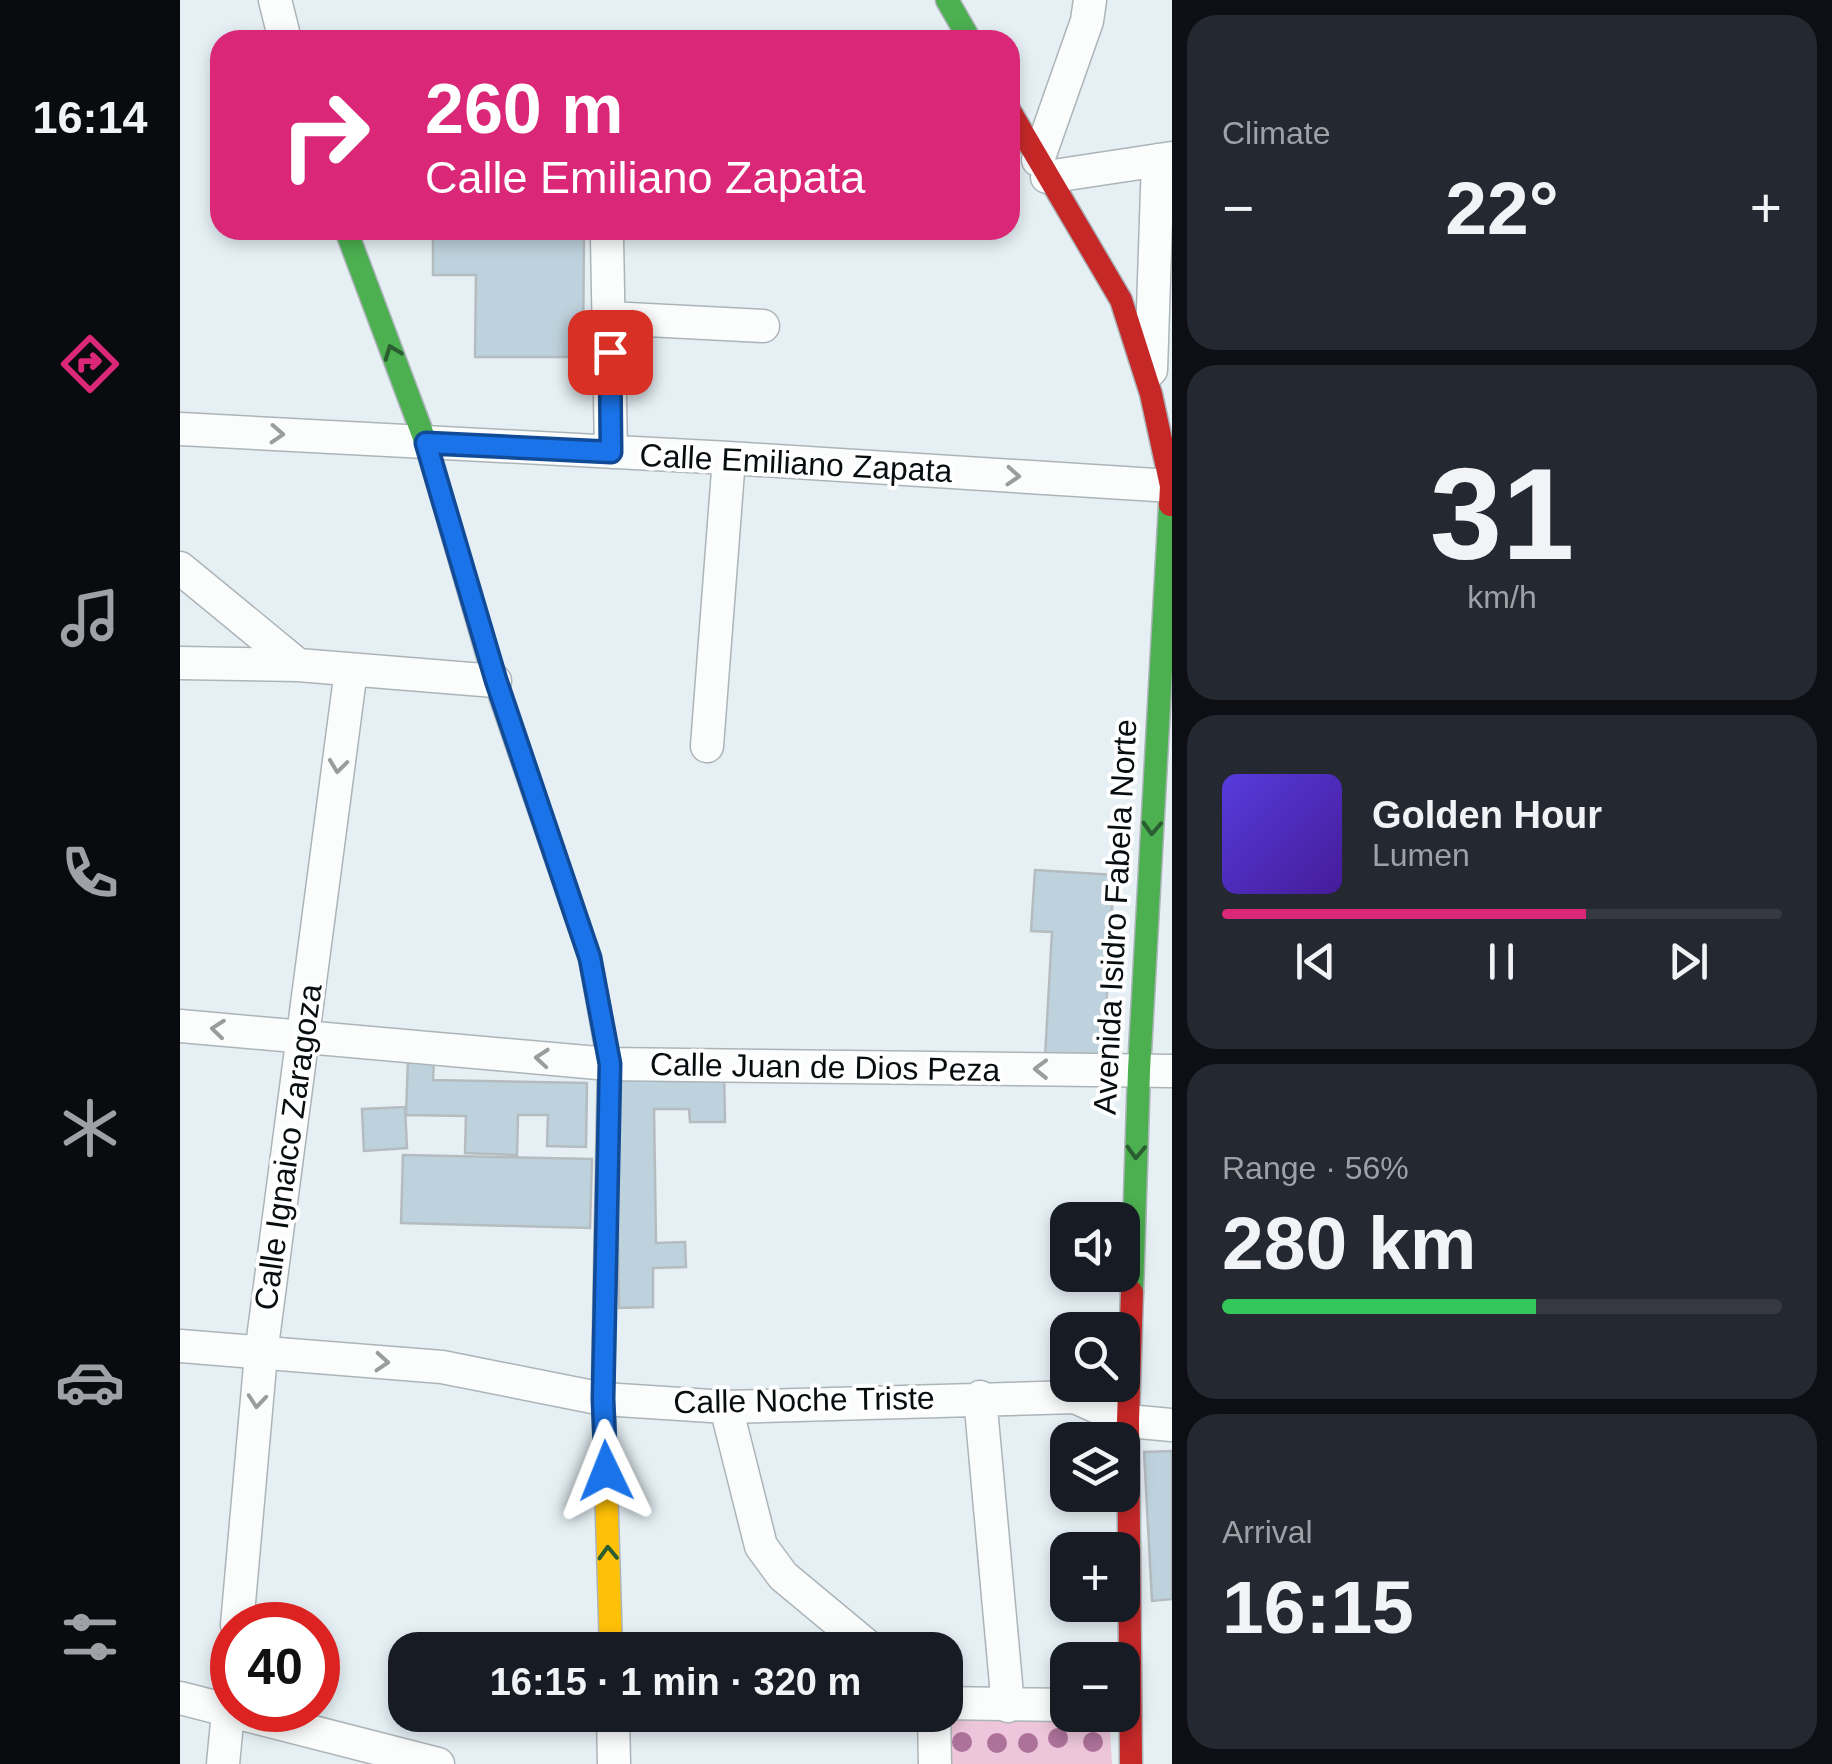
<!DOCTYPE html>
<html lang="en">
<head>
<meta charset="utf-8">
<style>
  :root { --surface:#171b24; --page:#242831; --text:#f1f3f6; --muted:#9ea1a6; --line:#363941; --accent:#db2777 }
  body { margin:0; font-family:Arial,sans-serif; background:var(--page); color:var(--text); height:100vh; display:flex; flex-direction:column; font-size:38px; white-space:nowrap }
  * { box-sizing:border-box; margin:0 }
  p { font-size:32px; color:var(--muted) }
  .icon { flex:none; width:55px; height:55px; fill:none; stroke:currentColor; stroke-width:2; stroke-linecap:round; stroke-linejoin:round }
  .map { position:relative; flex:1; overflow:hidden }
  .panel { display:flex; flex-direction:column; gap:15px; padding:15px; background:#0d0f14; width:660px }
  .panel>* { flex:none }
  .banner { position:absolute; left:30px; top:30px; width:810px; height:210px; border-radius:30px; box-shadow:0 5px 15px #0003; background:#db2777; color:#fff; overflow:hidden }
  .fabs { position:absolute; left:870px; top:1202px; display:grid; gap:20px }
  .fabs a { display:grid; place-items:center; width:90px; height:90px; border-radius:20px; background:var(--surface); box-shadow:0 5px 15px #0003; font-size:50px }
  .speed { position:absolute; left:30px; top:1602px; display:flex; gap:20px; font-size:50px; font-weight:700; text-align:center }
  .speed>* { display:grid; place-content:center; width:130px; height:130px; border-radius:50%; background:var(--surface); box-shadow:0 5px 15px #0003; line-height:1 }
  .speed .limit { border:15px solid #d22; background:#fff; color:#111 }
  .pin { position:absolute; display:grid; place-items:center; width:85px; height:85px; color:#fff; margin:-42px; border-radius:20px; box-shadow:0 5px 15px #0006 }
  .me { position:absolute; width:110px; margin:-55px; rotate:358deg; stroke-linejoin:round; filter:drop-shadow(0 0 8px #0008) }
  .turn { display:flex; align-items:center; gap:35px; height:210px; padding:0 50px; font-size:45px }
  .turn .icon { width:130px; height:130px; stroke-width:2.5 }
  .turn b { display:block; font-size:70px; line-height:85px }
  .big { font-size:75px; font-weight:700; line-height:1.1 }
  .panel .tile { flex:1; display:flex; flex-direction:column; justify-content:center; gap:15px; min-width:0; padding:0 35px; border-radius:30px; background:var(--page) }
  .panel .dial { align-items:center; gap:0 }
  .dial b { font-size:130px; line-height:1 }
  .song { display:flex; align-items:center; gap:30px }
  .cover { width:120px; height:120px; border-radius:15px; background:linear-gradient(135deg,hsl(250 70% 55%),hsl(260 70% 35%)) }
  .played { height:10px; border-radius:5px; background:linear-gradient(90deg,var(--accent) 65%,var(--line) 65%) }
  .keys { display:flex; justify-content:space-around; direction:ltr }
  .heat { display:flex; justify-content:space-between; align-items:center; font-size:55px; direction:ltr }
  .charge { height:15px; border-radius:8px; background:linear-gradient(90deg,#34c759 56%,var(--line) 0) }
  .trip { position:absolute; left:208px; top:1632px; width:575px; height:100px; border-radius:30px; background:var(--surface); box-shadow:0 5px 15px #0003; font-weight:700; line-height:100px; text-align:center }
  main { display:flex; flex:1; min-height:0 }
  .dock { display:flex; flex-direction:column; width:180px; justify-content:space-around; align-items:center; background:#090b0e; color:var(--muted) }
  .dock .icon { width:70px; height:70px }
  .dock .active { color:var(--accent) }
  .dock b { font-size:45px; color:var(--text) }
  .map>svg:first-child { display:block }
  .green { fill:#eec6db }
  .building { fill:#bed2dd; stroke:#b5bcc0; stroke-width:2.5 }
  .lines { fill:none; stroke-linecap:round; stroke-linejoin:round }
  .street-casing { stroke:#acb4b8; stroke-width:35 }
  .fast-casing { stroke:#acb4b8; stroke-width:25 }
  .slow-casing { stroke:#acb4b8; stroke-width:25 }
  .jam-casing { stroke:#acb4b8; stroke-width:25 }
  .street { stroke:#fbfdfd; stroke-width:32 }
  .fast { stroke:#4caf50; stroke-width:22 }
  .slow { stroke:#ffc107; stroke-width:22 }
  .jam { stroke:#c62828; stroke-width:22 }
  .tree { fill:#ad7299 }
  .oneway { stroke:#2a5e30 }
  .oneway2 { stroke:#9a9d9e }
  .route-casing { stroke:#114b97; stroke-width:25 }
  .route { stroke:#1a73e8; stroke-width:18 }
  .labels { text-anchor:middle; stroke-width:8; stroke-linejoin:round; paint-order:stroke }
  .street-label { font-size:32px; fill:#080d10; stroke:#fff }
</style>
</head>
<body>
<main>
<nav class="dock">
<b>16:14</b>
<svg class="icon active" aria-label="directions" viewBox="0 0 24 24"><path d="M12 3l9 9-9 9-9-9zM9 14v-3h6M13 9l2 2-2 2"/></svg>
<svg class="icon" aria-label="music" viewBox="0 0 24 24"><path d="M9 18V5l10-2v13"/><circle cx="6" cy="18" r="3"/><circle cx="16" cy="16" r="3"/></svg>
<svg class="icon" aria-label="phone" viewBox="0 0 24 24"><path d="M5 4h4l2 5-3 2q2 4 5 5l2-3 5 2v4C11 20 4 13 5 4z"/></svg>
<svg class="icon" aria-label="climate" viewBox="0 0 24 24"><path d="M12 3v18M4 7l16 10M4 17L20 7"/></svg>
<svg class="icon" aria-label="car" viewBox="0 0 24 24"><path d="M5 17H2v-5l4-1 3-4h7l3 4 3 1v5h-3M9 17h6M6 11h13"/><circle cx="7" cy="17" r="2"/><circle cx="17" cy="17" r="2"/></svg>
<svg class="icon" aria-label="filters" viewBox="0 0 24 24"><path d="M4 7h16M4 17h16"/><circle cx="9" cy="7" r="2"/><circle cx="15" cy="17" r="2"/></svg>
</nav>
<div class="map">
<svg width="992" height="1764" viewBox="0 0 992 1764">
  <rect width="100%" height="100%" fill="#e5eff4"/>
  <!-- green -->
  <path class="green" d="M 765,1715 L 929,1715 L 932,1764 L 761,1764 Z"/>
  <!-- building -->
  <path class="building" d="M 253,230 L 404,230 L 403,357 L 295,357 L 296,275 L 253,275 Z
    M 855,870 L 934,875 L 923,1060 L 865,1057 L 872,932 L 851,931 Z
    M 228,1058 L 254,1058 L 253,1080 L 407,1083 L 406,1147 L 367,1146 L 368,1115 L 338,1115 L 337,1155 L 285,1153 L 286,1116 L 226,1115 Z
    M 544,1074 L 545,1122 L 510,1122 L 509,1109 L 474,1109 L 476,1243 L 505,1242 L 506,1267 L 473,1268 L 473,1307 L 439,1308 L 436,1076 Z
    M 225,1107 L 227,1148 L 184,1151 L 182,1109 Z
    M 223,1155 L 412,1159 L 410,1228 L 221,1223 Z
    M 992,1451 L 992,1599 L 972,1601 L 964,1452 Z"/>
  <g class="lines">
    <!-- street casing -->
    <g class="street-casing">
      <path id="street" d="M 95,0 L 105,40
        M 858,160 L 907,21 L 910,0
        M 867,177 L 992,158
        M 427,238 L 431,452
        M 429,318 L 583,326
        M 971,370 L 978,160
        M 0,429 L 549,458 L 992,486
        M 0,568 L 118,665
        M 0,663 L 118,665 L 315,681
        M 527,746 L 549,458
        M 0,1026 L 429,1064 L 992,1071
        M 0,1346 L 262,1367 L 423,1399 L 546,1407 L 895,1397 L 948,1421 L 992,1425
        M 800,1397 L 828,1706
        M 546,1407 L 581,1546 L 603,1576 L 692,1650
        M 57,1625 L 81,1354 L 171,670
        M 0,1698 L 258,1764
        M 765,1703 L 888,1705
        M 433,1715 L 434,1764
        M 754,1715 L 755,1764
        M 43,1764 L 52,1671"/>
    </g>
    <!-- fast casing -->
    <g class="fast-casing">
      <path id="fast" d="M 767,0 L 790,40
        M 166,230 L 246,443 L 315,681 L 368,835
        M 952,1292 L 959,1070 L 990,505"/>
    </g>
    <!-- slow casing -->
    <g class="slow-casing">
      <path id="slow" d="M 423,1383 L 431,1650"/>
    </g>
    <!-- jam casing -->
    <g class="jam-casing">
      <path id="jam" d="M 830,111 L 941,300 L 971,394 L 991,486 L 990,505
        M 368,835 L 410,958 L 429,1064 L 423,1383
        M 951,1764 L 948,1421 L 952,1292"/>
    </g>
    <!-- street -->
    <use href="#street" class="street"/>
    <!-- fast -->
    <use href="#fast" class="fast"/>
    <!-- slow -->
    <use href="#slow" class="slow"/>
    <!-- jam -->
    <use href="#jam" class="jam"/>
  </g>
  <!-- trees -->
  <g class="tree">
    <circle cx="878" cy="1738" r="10"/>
    <circle cx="782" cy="1742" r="10"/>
    <circle cx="913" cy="1742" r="10"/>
    <circle cx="817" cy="1743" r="10"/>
    <circle cx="848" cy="1743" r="10"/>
  </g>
  <!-- one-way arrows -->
  <defs><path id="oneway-chevron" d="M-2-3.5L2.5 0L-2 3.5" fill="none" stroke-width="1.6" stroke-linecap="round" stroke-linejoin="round" transform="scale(2.5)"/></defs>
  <g class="oneway">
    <use href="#oneway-chevron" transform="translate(212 352) rotate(-111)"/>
    <use href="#oneway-chevron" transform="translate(972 828) rotate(93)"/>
    <use href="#oneway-chevron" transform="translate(956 1152) rotate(92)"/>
    <use href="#oneway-chevron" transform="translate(428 1553) rotate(-92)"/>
  </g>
  <g class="oneway2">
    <use href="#oneway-chevron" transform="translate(97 434) rotate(3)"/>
    <use href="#oneway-chevron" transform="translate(833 476) rotate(4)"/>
    <use href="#oneway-chevron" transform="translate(158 766) rotate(97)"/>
    <use href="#oneway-chevron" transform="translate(38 1029) rotate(-174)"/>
    <use href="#oneway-chevron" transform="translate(362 1058) rotate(-175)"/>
    <use href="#oneway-chevron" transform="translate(861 1069) rotate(-179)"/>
    <use href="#oneway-chevron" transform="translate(202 1362) rotate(4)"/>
    <use href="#oneway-chevron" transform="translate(77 1401) rotate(95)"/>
  </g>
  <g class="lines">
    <!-- route casing -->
    <g class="route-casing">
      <path id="route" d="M 426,1471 L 423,1399 L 430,1064 L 410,958 L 316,680 L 246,443 L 431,452 L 430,352"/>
    </g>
    <!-- route -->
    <use href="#route" class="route"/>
  </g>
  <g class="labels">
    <!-- street labels -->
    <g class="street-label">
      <text transform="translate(616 463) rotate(3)" y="11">Calle Emiliano Zapata</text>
      <text transform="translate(935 917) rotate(-87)" y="11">Avenida Isidro Fabela Norte</text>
      <text transform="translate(645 1067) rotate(1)" y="11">Calle Juan de Dios Peza</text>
      <text transform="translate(108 1147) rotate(-82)" y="11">Calle Ignaico Zaragoza</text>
      <text transform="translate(624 1400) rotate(-1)" y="11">Calle Noche Triste</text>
    </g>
  </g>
</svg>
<div class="fabs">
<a><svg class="icon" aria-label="sound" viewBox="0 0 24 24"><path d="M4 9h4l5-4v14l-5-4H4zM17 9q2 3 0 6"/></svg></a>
<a><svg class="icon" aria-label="search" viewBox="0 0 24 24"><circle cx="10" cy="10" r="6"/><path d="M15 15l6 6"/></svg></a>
<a><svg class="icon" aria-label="layers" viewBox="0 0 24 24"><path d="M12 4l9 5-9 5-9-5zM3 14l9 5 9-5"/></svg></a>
<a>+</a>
<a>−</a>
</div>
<div class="speed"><div class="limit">40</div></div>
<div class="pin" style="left:430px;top:352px;background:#d93025"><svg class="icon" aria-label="arrive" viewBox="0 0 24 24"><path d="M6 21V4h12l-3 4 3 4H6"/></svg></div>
<svg class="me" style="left:426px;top:1471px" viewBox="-20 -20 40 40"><path d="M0-17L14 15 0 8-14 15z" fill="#1a73e8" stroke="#fff" stroke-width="4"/></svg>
<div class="trip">16:15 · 1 min · 320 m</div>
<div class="banner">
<div class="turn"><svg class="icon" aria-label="right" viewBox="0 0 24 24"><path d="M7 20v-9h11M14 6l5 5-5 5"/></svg><div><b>260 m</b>Calle Emiliano Zapata</div></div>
</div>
</div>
<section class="panel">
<div class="tile"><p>Climate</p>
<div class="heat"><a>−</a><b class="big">22°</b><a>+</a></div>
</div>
<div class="tile dial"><b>31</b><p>km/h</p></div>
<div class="tile">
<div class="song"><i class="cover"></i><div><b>Golden Hour</b><p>Lumen</p></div></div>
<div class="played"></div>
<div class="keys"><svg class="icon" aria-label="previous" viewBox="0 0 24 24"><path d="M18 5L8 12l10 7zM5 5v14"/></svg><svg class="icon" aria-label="pause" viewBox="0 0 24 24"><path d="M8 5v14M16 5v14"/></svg><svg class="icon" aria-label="next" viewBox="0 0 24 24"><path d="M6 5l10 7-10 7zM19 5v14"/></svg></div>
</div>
<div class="tile"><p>Range · 56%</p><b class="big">280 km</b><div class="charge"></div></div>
<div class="tile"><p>Arrival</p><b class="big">16:15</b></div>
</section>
</main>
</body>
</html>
